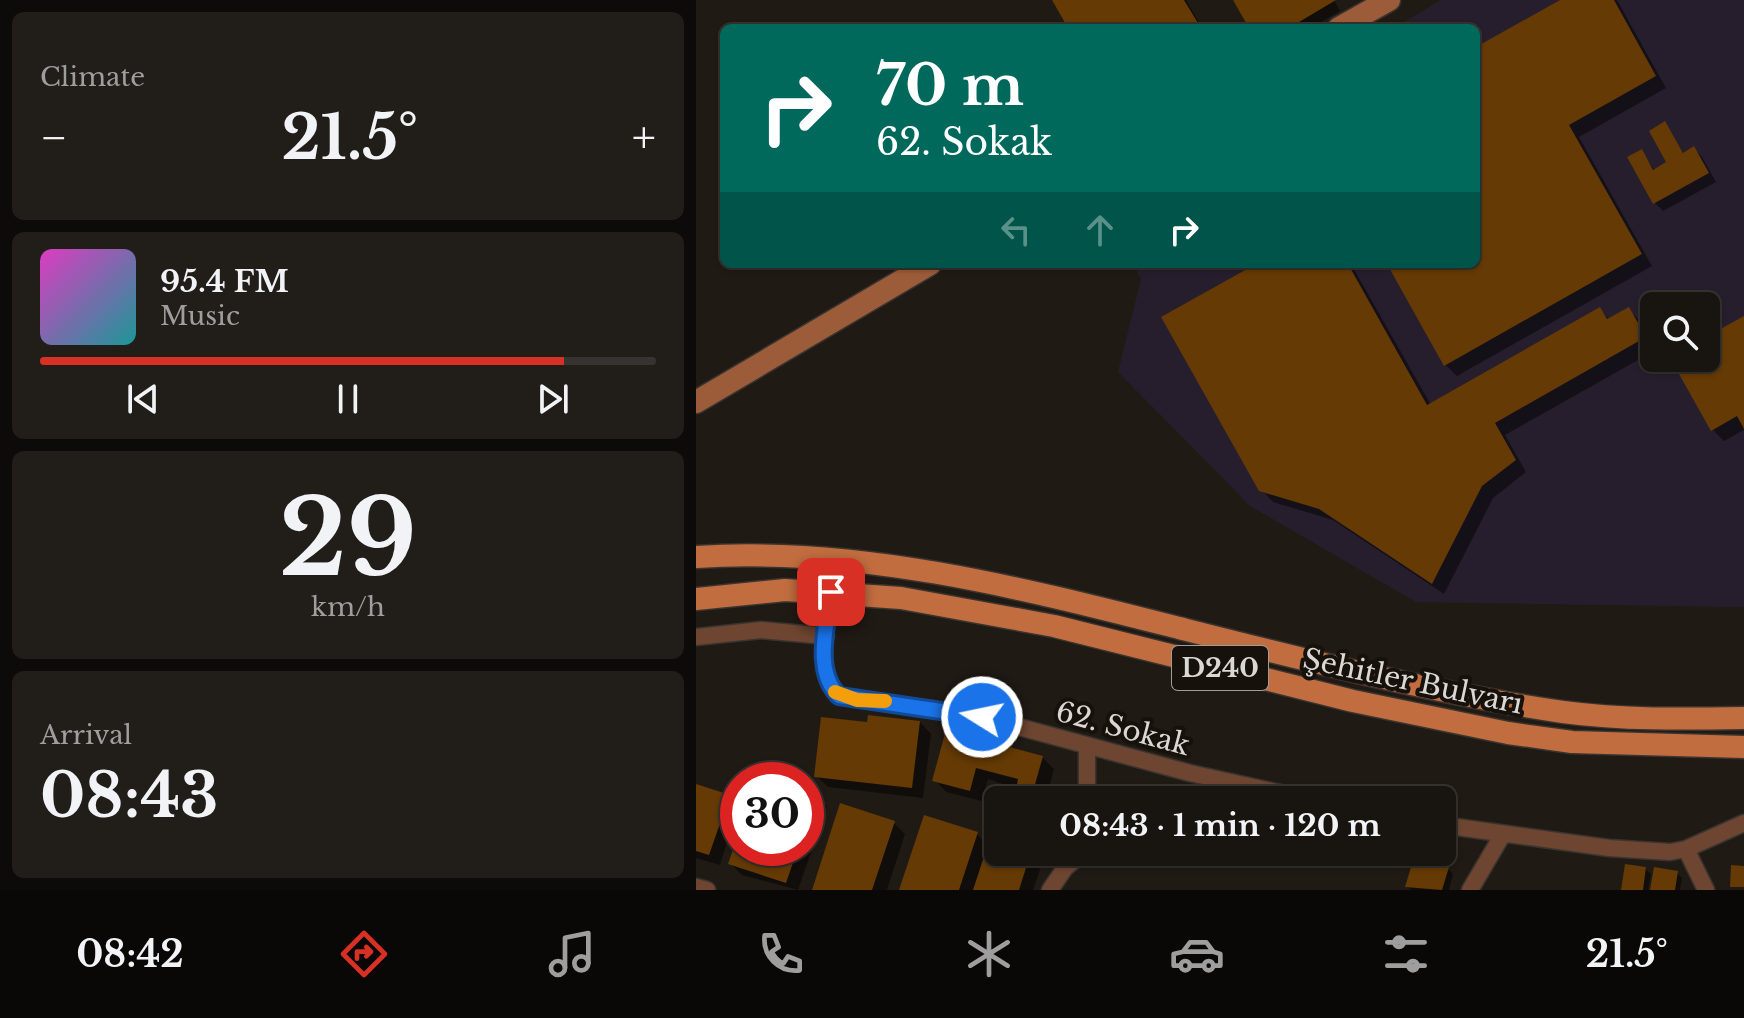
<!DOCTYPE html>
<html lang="en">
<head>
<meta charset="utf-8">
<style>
  :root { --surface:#181410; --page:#211d19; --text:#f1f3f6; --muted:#9f9e9f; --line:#363330; --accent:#d93025 }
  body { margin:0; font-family:"Libre Baskerville",serif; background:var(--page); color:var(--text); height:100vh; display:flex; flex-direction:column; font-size:30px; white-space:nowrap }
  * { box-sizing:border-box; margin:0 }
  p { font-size:26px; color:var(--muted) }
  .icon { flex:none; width:44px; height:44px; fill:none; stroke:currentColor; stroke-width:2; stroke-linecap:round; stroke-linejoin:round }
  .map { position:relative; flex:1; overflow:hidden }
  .sheet { display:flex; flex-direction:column; gap:12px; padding:12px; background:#0d0b09; width:696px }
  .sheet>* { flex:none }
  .banner { position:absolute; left:24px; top:24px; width:760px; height:244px; border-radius:12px; box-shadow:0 2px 6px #0004,0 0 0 2px var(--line); background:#00695c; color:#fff; overflow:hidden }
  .controls { position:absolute; left:944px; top:292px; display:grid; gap:16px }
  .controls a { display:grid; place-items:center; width:80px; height:80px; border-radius:12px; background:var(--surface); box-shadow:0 2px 6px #0004,0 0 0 2px var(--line); font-size:40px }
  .speed { position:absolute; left:24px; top:762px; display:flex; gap:16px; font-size:40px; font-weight:700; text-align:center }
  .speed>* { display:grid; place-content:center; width:104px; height:104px; border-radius:50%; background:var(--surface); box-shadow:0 2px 6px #0004,0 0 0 2px var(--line); line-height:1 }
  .speed .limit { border:12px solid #d22; background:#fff; color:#111 }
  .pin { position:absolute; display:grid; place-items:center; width:68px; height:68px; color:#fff; margin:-34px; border-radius:16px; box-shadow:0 4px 12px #0006 }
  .me { position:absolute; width:88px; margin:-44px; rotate:280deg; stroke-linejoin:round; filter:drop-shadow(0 0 6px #0008) }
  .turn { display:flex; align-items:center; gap:28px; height:168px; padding:0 24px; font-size:36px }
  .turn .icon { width:104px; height:104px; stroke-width:2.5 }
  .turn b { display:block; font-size:56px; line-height:68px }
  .lanes { display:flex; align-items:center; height:76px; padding:0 24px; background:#0003; justify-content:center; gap:40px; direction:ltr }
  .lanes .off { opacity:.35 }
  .big { font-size:60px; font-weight:700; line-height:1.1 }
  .sheet .tile { flex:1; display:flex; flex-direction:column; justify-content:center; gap:12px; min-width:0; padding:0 28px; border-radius:12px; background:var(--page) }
  .sheet .dial { align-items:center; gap:0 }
  .dial b { font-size:104px; line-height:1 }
  .song { display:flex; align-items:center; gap:24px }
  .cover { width:96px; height:96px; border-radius:12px; background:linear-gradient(135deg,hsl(310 70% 55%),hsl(180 70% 35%)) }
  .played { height:8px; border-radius:4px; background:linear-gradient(90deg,var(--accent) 85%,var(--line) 85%) }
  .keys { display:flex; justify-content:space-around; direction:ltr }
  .heat { display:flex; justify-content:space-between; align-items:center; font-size:44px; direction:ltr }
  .trip { position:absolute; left:288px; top:786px; width:472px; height:80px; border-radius:12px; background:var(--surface); box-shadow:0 2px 6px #0004,0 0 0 2px var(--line); font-weight:700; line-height:80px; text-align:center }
  .menu { display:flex; height:128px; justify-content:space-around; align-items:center; background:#0a0806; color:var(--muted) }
  .menu .icon { width:56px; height:56px }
  .menu .on { color:var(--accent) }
  .menu b { font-size:36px; color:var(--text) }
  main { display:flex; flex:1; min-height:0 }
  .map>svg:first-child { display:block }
  .industrial { fill:#271e2d; fill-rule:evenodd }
  .shadow { fill:#0007 }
  .building { fill:#653a04 }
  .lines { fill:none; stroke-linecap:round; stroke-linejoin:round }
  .minor-casing { stroke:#3a3430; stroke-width:19 }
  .secondary-casing { stroke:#3a3430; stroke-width:25 }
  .primary-casing { stroke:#3a3430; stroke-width:25 }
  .minor { stroke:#6e4530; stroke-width:16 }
  .secondary { stroke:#9d5c39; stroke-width:22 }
  .primary { stroke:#c26d3f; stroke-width:22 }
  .route-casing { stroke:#114b97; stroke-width:20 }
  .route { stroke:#1a73e8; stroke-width:14 }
  .slow { stroke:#f59e0b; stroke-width:14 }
  .labels { text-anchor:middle; stroke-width:8; stroke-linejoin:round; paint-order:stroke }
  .shield { fill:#17110c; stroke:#a09c98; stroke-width:2 }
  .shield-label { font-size:26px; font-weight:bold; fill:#dbd7d4 }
  .street-label { font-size:28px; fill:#dbd7d4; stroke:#17110c }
</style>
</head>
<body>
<main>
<section class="sheet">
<div class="tile"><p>Climate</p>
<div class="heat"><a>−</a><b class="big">21.5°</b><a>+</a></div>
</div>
<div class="tile">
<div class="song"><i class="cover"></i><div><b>95.4 FM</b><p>Music</p></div></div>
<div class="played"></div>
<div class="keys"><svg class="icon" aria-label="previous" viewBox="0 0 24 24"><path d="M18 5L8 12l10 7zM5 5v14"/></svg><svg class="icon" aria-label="pause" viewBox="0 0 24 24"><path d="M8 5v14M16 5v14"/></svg><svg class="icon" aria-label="next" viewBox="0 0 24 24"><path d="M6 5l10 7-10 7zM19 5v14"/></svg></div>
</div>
<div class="tile dial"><b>29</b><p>km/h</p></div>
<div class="tile"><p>Arrival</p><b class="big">08:43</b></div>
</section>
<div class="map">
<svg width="1048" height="890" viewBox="0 0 1048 890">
  <rect width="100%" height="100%" fill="#201a15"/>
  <!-- industrial -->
  <path class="industrial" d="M 745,0 L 1048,0 L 1048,607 L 720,602 L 554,506 L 422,372 L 445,279 L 437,264 L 780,264 L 780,28 L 698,28 ZM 958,306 L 1010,306 L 1010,358 L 958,358 Z"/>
  <!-- shadow -->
  <path class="shadow" d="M 358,0 L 490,0 L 506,28 L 375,28 Z
    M 539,0 L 638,0 L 644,11 L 615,28 L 556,28 Z
    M 868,0 L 921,0 L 970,88 L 883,137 L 956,266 L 761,376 L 749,364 L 693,264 L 780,264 L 780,50 Z
    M 969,124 L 988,154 L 998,149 L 1006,157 L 1020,182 L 967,211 L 959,203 L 946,152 L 959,171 L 973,163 Z
    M 564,264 L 655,264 L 735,405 L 903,309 L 914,320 L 932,309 L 944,321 L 958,351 L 809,435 L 830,472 L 797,498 L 748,594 L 637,520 L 577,502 L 565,489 Z
    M 1048,318 L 1048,430 L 1028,441 L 1017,430 L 976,358 L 1010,358 L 1010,340 Z
    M 224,722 L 235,734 L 227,798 L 132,787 L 120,776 L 172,724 Z
    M 251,732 L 346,757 L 358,769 L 350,799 L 292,779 L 286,801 L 250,792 L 239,780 Z
    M 0,786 L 33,796 L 42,806 L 24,865 L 0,858 Z
    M 110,791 L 131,806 L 102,890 L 46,875 L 34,863 L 42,840 L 42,848 L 110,848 Z
    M 198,823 L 209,834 L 191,890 L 118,890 Z
    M 281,834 L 293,846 L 302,839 L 302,852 L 337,852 L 347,861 L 337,890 L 205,890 Z
    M 455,852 L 479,852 L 477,861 L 460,857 Z
    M 752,869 L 757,874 L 753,890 L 715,890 L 711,887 Z
    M 949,869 L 955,874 L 952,890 L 927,890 Z
    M 981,873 L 986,878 L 984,890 L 956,890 Z"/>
  <!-- building -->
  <path class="building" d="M 356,0 L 488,0 L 505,28 L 372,28 Z
    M 537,0 L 640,0 L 593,28 L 553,28 Z
    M 864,0 L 918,0 L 960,76 L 873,125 L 946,254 L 748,366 L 691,264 L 780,264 L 780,47 Z
    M 969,121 L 987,153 L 998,146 L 1013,173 L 957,204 L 931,157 L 946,149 L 957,170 L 970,162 L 953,131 Z
    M 560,264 L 652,264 L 731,405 L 904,307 L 911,319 L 933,307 L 950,337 L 799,423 L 820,460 L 786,486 L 736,584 L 623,509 L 563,491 L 465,317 Z
    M 973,295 L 979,306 L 958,306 L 958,330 L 947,310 Z
    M 1048,316 L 1048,429 L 1041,416 L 1015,431 L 974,358 L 1010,358 L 1010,337 Z
    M 172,715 L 224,721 L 216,788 L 118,777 L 125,717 L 171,722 Z
    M 250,730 L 347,756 L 338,788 L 321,784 L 322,779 L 280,768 L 274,791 L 236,781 Z
    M 62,773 L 81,779 L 81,780 L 60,780 Z
    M 0,784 L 34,795 L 13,855 L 0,851 Z
    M 110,789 L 120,793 L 111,821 L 110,821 Z
    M 144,803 L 199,821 L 176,890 L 116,890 Z
    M 228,815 L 282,832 L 263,890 L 203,890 Z
    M 42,835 L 42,848 L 102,848 L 90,883 L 32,864 Z
    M 295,835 L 302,837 L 302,852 L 335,852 L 323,890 L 277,890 Z
    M 455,852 L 473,852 L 472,857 Z
    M 718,857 L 753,867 L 746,890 L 709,887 Z
    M 929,864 L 950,867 L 947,890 L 925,890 Z
    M 1035,865 L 1048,866 L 1048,887 L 1034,887 Z
    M 958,867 L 982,871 L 979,890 L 954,890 Z"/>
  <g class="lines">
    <!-- minor casing -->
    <g class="minor-casing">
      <path id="minor" d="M 135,592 C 131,624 118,671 143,696 L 286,717 L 494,773 L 616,800
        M 0,637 L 65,630 L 130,636
        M 391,747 L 391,800
        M 746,825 L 913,848 L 974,852 L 990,849 L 1048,823
        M 990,849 L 1010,890
        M 0,887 L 11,890
        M 354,890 L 369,868 L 388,852
        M 774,890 L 807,834"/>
    </g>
    <!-- secondary casing -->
    <g class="secondary-casing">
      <path id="secondary" d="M 643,28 L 693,0
        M 0,402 L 234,264"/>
    </g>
    <!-- primary casing -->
    <g class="primary-casing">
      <path id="primary" d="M 0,557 C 163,546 326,588 483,628 C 609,660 738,693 867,712 C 926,720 988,719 1048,718
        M 0,599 L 89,590 L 205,598 L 358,626 L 657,701 L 812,733 L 876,742 L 1048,747"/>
    </g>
    <!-- minor -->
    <use href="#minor" class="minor"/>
    <!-- secondary -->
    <use href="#secondary" class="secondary"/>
    <!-- primary -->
    <use href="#primary" class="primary"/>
  </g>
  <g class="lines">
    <!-- route casing -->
    <g class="route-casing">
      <path id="route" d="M 135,592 C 131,625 117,671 143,696 L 286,717"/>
    </g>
    <!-- route -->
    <use href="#route" class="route"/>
    <!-- slow -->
    <path class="slow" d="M 139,692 L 161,700 L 189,701"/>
  </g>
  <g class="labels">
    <!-- shield labels -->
    <rect class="shield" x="476" y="646" width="96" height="44" rx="6"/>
    <g class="shield-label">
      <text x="524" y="677">D240</text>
    </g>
    <!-- street labels -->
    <g class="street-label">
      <text transform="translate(717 681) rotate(12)" y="10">Şehitler Bulvarı</text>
      <text transform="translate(427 728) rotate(15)" y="10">62. Sokak</text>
    </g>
  </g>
</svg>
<div class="controls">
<a><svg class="icon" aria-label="search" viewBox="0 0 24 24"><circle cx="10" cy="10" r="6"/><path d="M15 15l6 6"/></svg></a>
</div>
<div class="speed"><div class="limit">30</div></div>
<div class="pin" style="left:135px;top:592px;background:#d93025"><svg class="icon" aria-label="arrive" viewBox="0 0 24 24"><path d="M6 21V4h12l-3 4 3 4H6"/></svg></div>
<svg class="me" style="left:286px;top:717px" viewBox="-20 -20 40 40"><circle r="17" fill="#1a73e8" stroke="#fff" stroke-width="3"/><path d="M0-11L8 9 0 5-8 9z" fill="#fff"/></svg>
<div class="trip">08:43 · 1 min · 120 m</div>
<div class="banner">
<div class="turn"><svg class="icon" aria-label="right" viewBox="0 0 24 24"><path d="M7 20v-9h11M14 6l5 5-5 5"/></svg><div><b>70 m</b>62. Sokak</div></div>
<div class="lanes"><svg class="icon off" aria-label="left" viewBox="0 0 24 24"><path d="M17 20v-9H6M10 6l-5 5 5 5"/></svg><svg class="icon off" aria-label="ahead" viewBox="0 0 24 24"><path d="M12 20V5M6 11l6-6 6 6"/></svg><svg class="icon" aria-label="right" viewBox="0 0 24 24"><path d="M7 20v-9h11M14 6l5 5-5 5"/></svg></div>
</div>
</div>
</main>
<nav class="menu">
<b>08:42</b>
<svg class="icon on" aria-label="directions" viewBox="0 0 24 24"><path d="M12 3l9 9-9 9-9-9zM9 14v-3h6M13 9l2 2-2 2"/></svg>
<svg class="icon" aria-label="music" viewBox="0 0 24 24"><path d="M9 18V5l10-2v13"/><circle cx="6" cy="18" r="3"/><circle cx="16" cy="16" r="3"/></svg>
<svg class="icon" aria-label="phone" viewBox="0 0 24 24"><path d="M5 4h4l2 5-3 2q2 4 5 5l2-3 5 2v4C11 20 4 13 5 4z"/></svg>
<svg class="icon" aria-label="climate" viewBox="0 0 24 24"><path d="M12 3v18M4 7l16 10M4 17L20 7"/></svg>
<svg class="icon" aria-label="car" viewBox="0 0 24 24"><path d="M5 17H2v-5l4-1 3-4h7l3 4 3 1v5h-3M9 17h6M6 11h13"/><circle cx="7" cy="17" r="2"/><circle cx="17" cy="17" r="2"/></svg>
<svg class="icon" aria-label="filters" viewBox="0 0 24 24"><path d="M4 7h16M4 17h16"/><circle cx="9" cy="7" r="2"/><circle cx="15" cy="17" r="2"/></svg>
<b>21.5°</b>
</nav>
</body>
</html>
